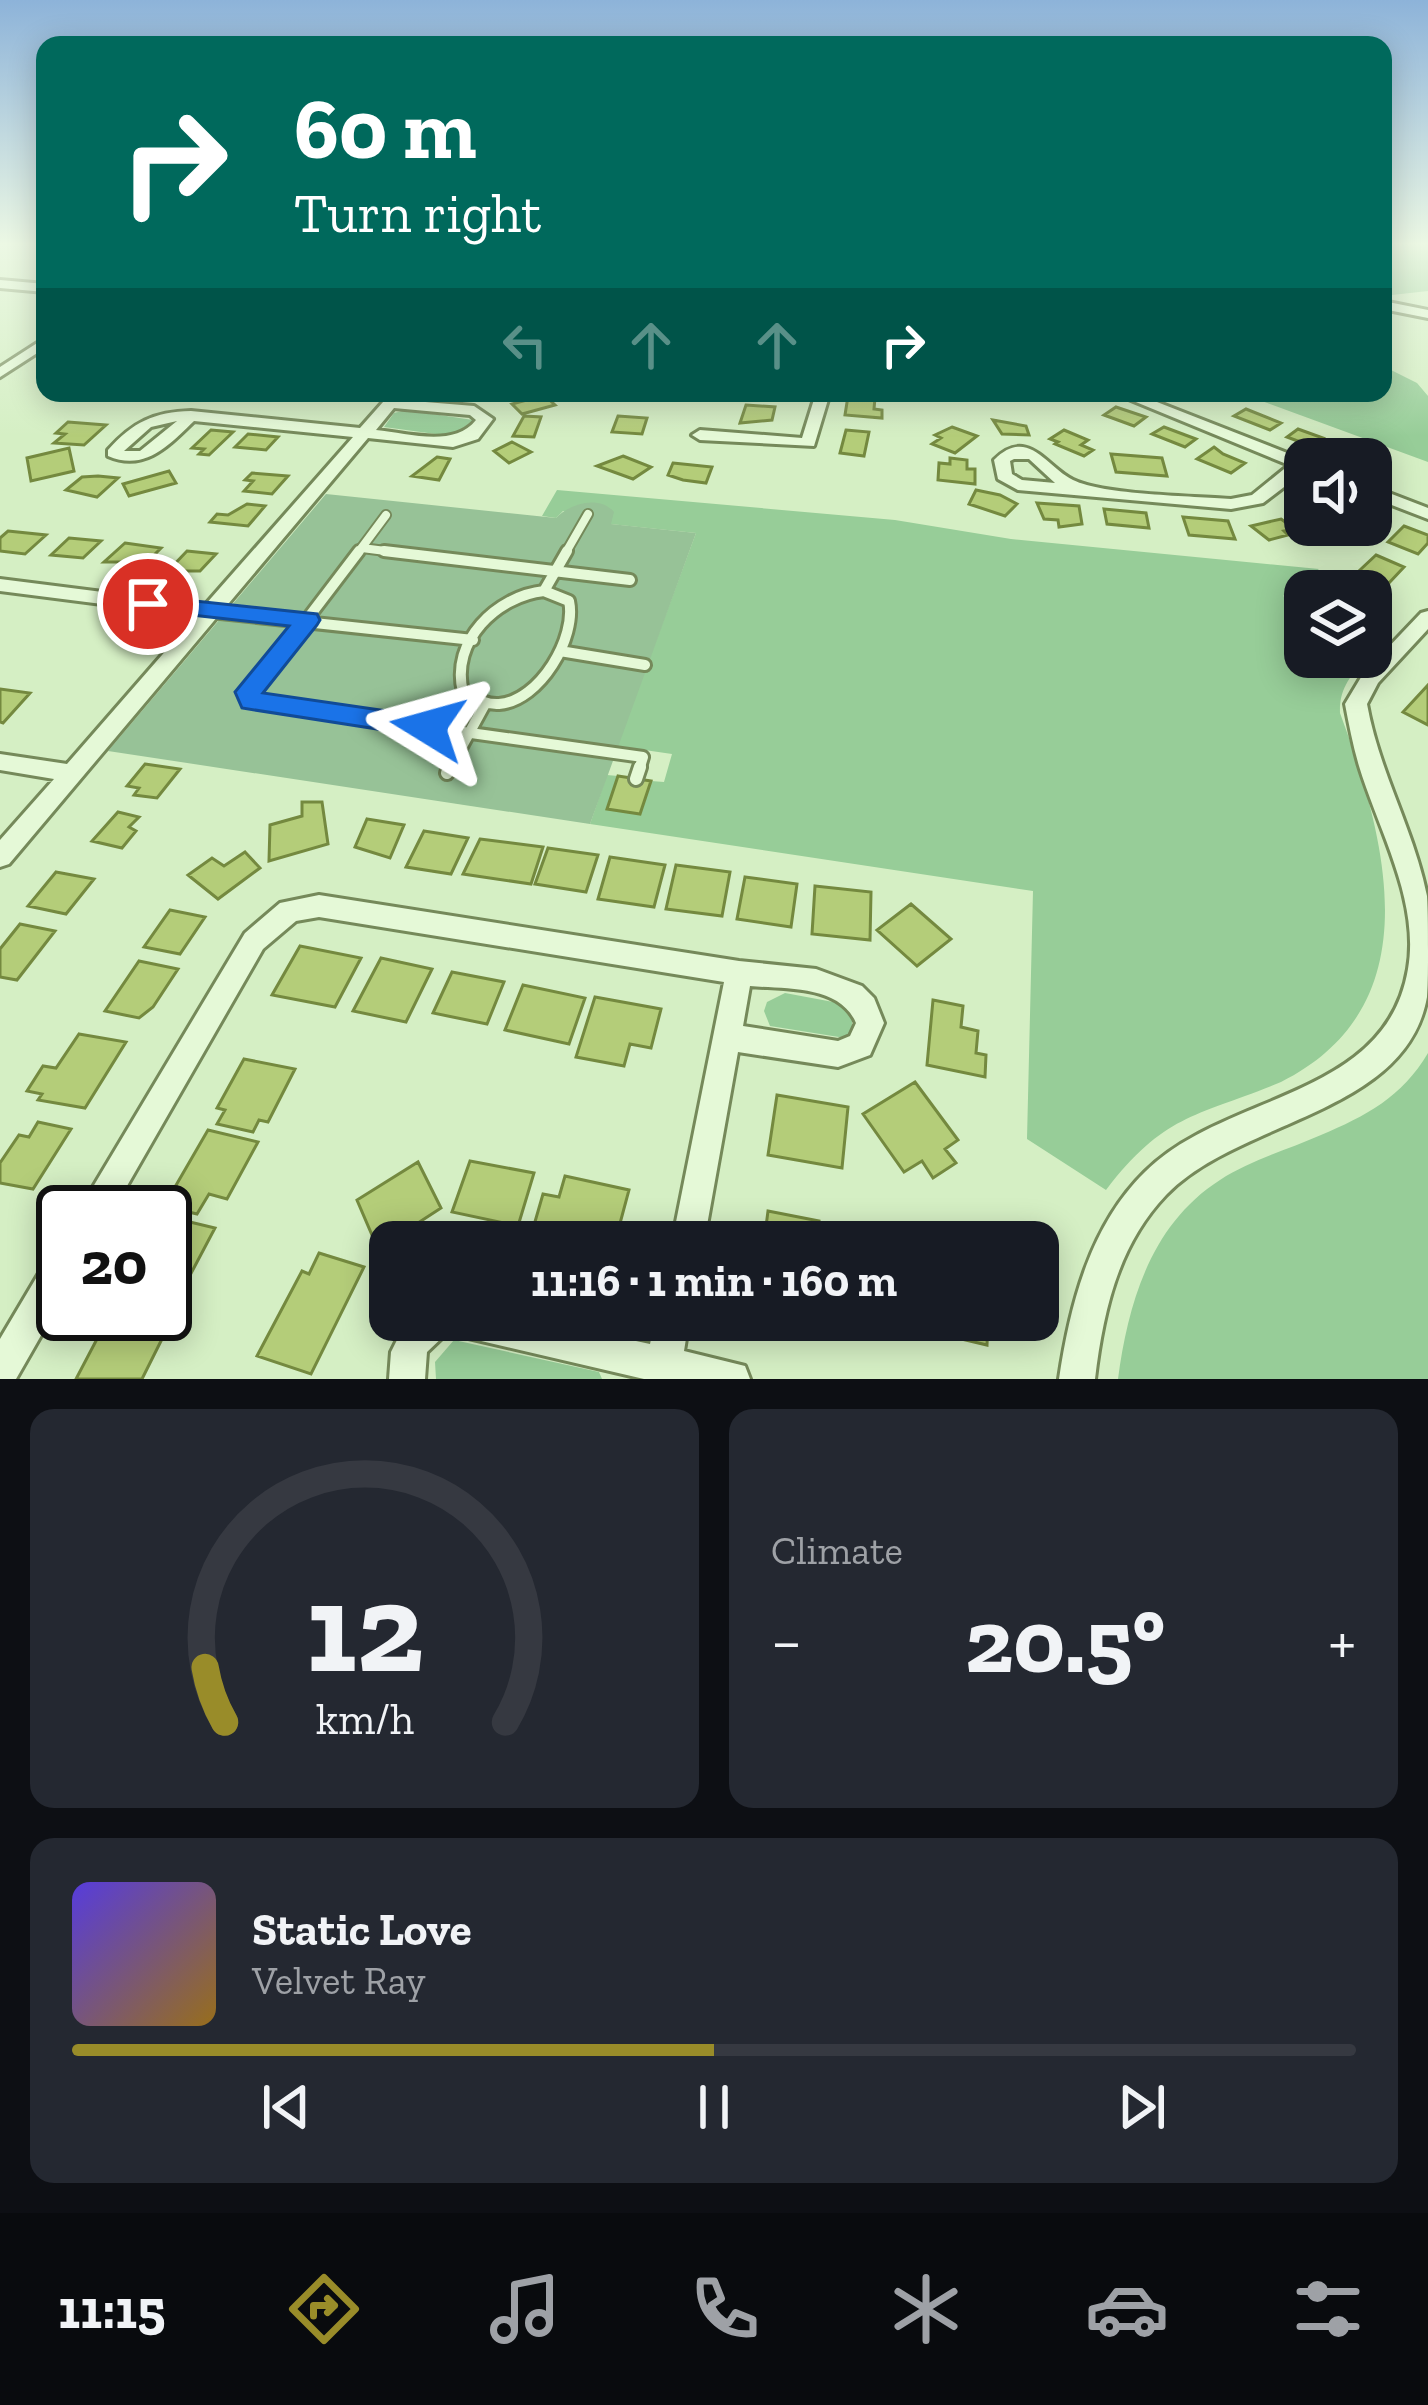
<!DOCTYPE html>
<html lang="en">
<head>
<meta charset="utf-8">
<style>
  :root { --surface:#171b24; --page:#242831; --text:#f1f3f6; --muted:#9ea1a6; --line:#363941; --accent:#998c29 }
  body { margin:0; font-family:"Zilla Slab",serif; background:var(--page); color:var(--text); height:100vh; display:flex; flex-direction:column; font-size:45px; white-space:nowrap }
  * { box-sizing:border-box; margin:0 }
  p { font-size:39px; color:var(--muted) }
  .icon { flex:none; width:66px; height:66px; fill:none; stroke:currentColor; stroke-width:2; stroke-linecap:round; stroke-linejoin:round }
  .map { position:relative; height:1379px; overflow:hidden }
  .sheet { display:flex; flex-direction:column; gap:30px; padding:30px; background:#0d0f14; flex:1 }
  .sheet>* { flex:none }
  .top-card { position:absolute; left:36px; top:36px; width:1356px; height:366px; border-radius:24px; box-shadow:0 6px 30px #0003; background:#00695c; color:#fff; overflow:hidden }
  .fabs { position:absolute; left:1284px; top:438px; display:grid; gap:24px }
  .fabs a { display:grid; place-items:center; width:108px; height:108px; border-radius:24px; background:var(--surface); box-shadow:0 6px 30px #0003; font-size:60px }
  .speed { position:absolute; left:36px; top:1185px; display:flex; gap:24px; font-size:60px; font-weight:700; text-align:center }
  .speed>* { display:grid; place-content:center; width:156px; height:156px; border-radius:50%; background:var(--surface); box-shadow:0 6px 30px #0003; line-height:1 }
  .speed .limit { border:6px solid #111; border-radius:18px; background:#fff; color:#111 }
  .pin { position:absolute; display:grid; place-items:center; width:102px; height:102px; color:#fff; margin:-51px; border:6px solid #fff; border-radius:50%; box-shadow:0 3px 12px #0007 }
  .me { position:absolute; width:132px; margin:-66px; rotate:278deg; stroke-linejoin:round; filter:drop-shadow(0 0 9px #0008) }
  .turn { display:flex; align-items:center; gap:42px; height:252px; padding:0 60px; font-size:54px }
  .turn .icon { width:156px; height:156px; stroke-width:2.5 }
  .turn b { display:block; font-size:84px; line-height:102px }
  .lanes { display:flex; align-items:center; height:114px; padding:0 60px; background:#0003; justify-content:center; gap:60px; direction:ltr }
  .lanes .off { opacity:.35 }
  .big { font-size:90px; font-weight:800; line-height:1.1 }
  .sheet .card { flex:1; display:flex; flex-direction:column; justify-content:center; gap:18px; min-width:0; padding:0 42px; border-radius:24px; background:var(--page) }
  .sheet .dial { align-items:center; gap:0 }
  .dial svg { height:312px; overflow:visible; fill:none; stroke:var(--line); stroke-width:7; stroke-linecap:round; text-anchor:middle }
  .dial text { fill:var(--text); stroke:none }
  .song { display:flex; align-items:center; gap:36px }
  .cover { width:144px; height:144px; border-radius:18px; background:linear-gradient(135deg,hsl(250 70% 55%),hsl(40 70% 35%)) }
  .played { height:12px; border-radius:6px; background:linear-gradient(90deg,var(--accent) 50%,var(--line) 50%) }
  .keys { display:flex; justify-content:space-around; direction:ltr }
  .heat { display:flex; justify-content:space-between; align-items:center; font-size:66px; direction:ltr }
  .sheet .tiles { flex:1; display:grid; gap:30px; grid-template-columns:1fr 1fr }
  .card:last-child { grid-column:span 2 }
  .trip { position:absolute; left:369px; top:1221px; width:690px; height:120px; border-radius:24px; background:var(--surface); box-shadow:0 6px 30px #0003; font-weight:800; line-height:120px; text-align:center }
  .tab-bar { display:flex; height:192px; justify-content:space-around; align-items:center; background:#090b0e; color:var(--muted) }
  .tab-bar .icon { width:84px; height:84px }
  .tab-bar .active { color:var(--accent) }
  .tab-bar b { font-size:54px; color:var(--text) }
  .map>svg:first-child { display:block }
  .green { fill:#97cd98 }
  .cemetery { fill:#97c297 }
  .building { fill:#b4cd79; stroke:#74893f; stroke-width:3 }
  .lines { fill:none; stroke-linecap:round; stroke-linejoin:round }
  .service-far2-casing { stroke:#75895a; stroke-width:12 }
  .service-far1-casing { stroke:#75895a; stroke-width:16 }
  .service-casing { stroke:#75895a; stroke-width:18 }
  .minor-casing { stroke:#75895a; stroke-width:6 }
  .service-far2 { stroke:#e5f9d7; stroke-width:8 }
  .service-far1 { stroke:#e5f9d7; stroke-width:10 }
  .service { stroke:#e5f9d7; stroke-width:12 }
  .minor { fill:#e5f9d7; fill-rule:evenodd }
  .route { fill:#1a73e8; stroke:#114b97; stroke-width:3 }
</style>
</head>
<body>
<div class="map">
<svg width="1428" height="1379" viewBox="0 0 1428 1379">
  <rect width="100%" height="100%" fill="#d5efc4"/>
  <!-- green -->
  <path class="green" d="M 1383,243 L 1428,243 L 1428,291 L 1383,296 Z
    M 1383,366 L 1417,383 L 1428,396 L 1428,462 L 1240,393 L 1383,393 Z
    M 406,410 L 473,420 L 466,431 L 450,436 L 384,427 L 394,413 Z
    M 557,490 L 895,520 L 1011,539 L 1319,569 L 1283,596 L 1305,606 L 1305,657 L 1368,657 C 1351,675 1339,688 1340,713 C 1391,851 1428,1008 1281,1082 C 1197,1117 1166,1112 1106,1190 L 1027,1139 L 1033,891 L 590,824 L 607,775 L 618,776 L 607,809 L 640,814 L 651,781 L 664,782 L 672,754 L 617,746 L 696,533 L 610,524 L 563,511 L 556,518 L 542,516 Z
    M 785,993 L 844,1004 L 852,1010 L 852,1032 L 845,1038 L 770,1026 L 764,1011 L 767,1002 Z
    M 1428,1053 L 1428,1379 L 1118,1379 C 1128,1303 1151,1224 1220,1180 C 1251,1160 1287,1150 1321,1135 C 1366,1116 1402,1097 1428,1053 Z
    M 454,1340 L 599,1372 L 602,1379 L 436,1379 L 435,1362 Z"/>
  <!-- cemetery -->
  <path class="cemetery" d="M 326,494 L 556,518 C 570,503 600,495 614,512 L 611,524 L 696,533 L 590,824 L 108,751 Z"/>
  <!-- building -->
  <path class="building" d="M 542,393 L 555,405 L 522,414 L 512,404 L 527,400 L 521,394 Z
    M 848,396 L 875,398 L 874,409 L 882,410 L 882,418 L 845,415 Z
    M 746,405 L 775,407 L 772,420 L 740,423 Z
    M 1116,407 L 1146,417 L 1134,426 L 1104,415 Z
    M 1246,409 L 1281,423 L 1270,430 L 1234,416 Z
    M 524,416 L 541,417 L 534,437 L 513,436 Z
    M 618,416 L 647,418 L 642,434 L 612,432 Z
    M 993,420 L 1026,426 L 1029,435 L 1002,434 Z
    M 68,422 L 106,425 L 84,445 L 54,443 L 65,434 L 56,433 Z
    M 952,427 L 977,436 L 955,453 L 932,444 L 941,438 L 935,435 Z
    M 1164,427 L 1196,439 L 1185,447 L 1152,434 Z
    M 1298,429 L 1323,438 L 1318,442 L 1330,446 L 1324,451 L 1287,437 Z
    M 211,430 L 233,432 L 209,455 L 199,454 L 204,449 L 192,448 Z
    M 846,430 L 869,432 L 864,456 L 840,453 Z
    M 1064,430 L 1088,440 L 1081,445 L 1093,450 L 1084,456 L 1055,444 L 1058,442 L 1050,439 Z
    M 248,434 L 278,437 L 266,450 L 235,447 Z
    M 512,442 L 531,452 L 509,463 L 494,451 Z
    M 1214,447 L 1223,454 L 1245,463 L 1231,473 L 1197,459 Z
    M 69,448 L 74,471 L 31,481 L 27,458 Z
    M 1111,454 L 1162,458 L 1167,476 L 1116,472 Z
    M 623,456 L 651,467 L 633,479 L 597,466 Z
    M 437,457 L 450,459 L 439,480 L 412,476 Z
    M 950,458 L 967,460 L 967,469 L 975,469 L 975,484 L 938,480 L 939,463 L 950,464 Z
    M 673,463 L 712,467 L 706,483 L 683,480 L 668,475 Z
    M 169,471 L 176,483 L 129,496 L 123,484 Z
    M 252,473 L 288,476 L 272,494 L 244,491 L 253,481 L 245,480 Z
    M 98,476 L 118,478 L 97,497 L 66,490 L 82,477 Z
    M 976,490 L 1000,495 L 1017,504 L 1005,516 L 969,504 Z
    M 1037,503 L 1079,506 L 1082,524 L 1059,527 L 1058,520 L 1044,519 Z
    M 247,504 L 265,506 L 248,526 L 210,522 L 217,514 L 228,515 Z
    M 1104,509 L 1146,513 L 1149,528 L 1107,524 Z
    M 1183,517 L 1228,521 L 1235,539 L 1189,535 Z
    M 1281,519 L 1295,529 L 1284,531 L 1288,535 L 1269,540 L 1251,526 Z
    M 1404,526 L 1428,535 L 1428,543 L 1418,554 L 1388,542 Z
    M 8,531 L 46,535 L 25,554 L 0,551 L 0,538 Z
    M 69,538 L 101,541 L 83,558 L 51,555 Z
    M 125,543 L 161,548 L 147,562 L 104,562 Z
    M 187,551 L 216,554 L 200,571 L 168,571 Z
    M 1376,555 L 1404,567 L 1389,583 L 1360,570 Z
    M 1428,685 L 1428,725 L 1403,712 Z
    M 0,689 L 30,693 L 3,723 L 0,722 Z
    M 145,764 L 180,769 L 157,798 L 134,795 L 139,788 L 127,786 Z
    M 618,776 L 651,781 L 640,814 L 607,809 Z
    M 302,802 L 322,802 L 328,844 L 269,861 L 270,825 L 302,816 Z
    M 118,812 L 139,817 L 129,827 L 136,831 L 122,848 L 92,841 Z
    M 367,819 L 404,825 L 390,858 L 355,847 Z
    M 424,831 L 468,838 L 451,874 L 406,867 Z
    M 480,839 L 543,847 L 531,884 L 463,874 Z
    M 548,848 L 598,855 L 586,892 L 535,884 Z
    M 245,852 L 260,868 L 218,899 L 188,875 L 212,858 L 224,866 Z
    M 610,857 L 665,865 L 654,907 L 598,899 Z
    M 676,865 L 730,872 L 722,916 L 666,909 Z
    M 56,872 L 94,879 L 66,914 L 28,906 Z
    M 745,877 L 797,884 L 791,927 L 737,919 Z
    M 815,886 L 871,892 L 870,940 L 812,934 Z
    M 911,904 L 951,939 L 917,966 L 877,930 Z
    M 170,910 L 205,917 L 180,954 L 144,947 Z
    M 20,924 L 55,931 L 17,980 L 0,977 L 0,949 Z
    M 300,946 L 361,958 L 335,1007 L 272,995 Z
    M 381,958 L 432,969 L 406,1022 L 353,1011 Z
    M 139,961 L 178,969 L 153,1007 L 139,1018 L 105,1011 Z
    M 452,972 L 504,982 L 487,1024 L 433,1013 Z
    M 523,985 L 585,998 L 569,1044 L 505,1030 Z
    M 595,997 L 661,1009 L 651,1048 L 630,1044 L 624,1066 L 576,1057 Z
    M 933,1000 L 963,1006 L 961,1027 L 978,1031 L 976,1053 L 986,1055 L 985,1077 L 927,1065 Z
    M 79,1034 L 126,1042 L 85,1108 L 38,1100 L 42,1094 L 27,1091 L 43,1066 L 56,1068 Z
    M 244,1059 L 295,1069 L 268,1122 L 259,1120 L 253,1132 L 217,1124 L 225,1110 L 217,1108 Z
    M 915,1082 L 958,1140 L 945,1149 L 956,1163 L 933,1178 L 922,1161 L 904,1172 L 863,1114 Z
    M 777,1095 L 848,1107 L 842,1168 L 768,1155 Z
    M 38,1122 L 71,1129 L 33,1189 L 0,1183 L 0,1163 L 19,1135 L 29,1137 Z
    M 208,1130 L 258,1142 L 227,1199 L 209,1194 L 197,1214 L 164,1206 Z
    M 470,1161 L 534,1173 L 518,1226 L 452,1212 Z
    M 418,1162 L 441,1208 L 378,1249 L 357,1200 Z
    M 565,1176 L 629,1190 L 615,1242 L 530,1239 L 543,1194 L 559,1197 Z
    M 768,1211 L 819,1221 L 817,1242 L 764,1242 Z
    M 165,1216 L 215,1228 L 169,1315 L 164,1314 Z
    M 319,1253 L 364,1267 L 311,1374 L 257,1356 L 302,1271 L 309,1274 Z
    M 108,1318 L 166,1331 L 142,1379 L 76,1379 Z
    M 929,1320 L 988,1320 L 987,1345 L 928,1331 Z"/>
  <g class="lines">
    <!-- service-far2 casing -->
    <g class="service-far2-casing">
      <path id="service-far2" d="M 362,548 L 409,554
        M 357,554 L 386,515
        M 565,554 L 588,514"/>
    </g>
    <!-- service-far1 casing -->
    <g class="service-far1-casing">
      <path id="service-far1" d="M 359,551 L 248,697 L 263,704 L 643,757 L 639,770
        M 384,551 L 630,580
        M 544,591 L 569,601 C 577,637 540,701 499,704 C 486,705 475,698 463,692 C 450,641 497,596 544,591 Z
        M 544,591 L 567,551
        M 211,612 L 473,640
        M 560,651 L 645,665
        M 449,770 L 485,704"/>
    </g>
    <!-- service casing -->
    <g class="service-casing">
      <path id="service" d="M 447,773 L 451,767
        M 636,779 L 640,767"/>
    </g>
    <!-- minor casing -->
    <g class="minor-casing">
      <path id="minor" d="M 0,280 L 45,284 L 45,292 L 0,288 Z
        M 1383,301 L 1428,310 L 1428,318 L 1383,309 Z
        M 45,338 L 45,348 L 0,377 L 0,367 Z
        M 391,393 L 406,393 L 401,400 L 474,406 L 493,419 L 478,439 L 453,447 L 368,438 L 9,864 L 0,867 L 0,840 L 54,779 L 0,770 L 0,754 L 67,764 L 196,616 L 0,591 L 0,579 L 205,605 L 353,437 L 194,421 C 169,445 145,472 108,456 L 108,450 C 133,422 154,412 191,411 L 360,428 ZM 394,408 L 470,415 L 476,420 C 454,448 408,433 376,430 ZM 177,421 L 140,451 L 124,451 L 151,427 Z
        M 816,393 L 830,393 L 814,446 L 700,440 L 692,435 L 700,430 L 802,438 Z
        M 1114,393 L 1134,393 L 1305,460 L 1305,471 L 1263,503 L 1231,509 L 1018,490 L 998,479 L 994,460 C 1028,426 1046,467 1073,480 C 1103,495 1193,496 1231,499 L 1252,495 L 1289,465 ZM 1014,459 L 1029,459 L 1055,483 L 1022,480 L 1012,474 L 1010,461 Z
        M 1371,486 L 1428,508 L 1428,519 L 1371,497 Z
        M 1428,611 L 1428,629 L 1378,683 L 1367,704 C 1379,772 1414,830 1427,896 C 1428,913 1428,933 1428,951 C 1428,966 1428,982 1427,997 C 1406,1115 1239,1119 1166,1195 C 1118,1245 1103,1312 1095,1379 L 1059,1379 C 1070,1305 1090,1226 1145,1172 C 1224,1092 1386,1100 1408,969 C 1420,901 1378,829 1359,766 C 1353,746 1349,725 1345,704 L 1363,674 L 1421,613 Z
        M 319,895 L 739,961 L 816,969 L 862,986 L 874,998 L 884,1023 L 870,1055 L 838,1067 L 738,1052 L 704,1242 L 672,1242 L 724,982 L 319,917 L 296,921 L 263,949 L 112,1212 L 78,1212 L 245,933 L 280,903 ZM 750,986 C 785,989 840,985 856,1023 L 850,1036 L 838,1041 L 743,1026 Z
        M 63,1248 L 63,1297 L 16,1379 L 0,1379 L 0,1339 L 51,1253 Z
        M 407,1320 L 538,1320 L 650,1344 L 655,1320 L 689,1320 L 684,1351 L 745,1366 L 750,1379 L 644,1379 L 447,1333 L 427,1352 L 425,1379 L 389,1379 L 391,1352 Z"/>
    </g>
    <!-- service-far2 -->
    <use href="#service-far2" class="service-far2"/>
    <!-- service-far1 -->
    <use href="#service-far1" class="service-far1"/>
    <!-- service -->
    <use href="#service" class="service"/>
    <!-- minor -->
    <use href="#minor" class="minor"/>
  </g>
  <!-- sky -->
  <linearGradient id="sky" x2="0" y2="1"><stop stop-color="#8db3d9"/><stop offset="0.56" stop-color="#ecf8e4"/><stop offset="1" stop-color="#ecf8e4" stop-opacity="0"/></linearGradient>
  <rect width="1428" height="436" fill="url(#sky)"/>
  <!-- route -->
  <path class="route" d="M 148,596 L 317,614 L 320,620 L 317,625 L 263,693 L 428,717 L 443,727 L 428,737 L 242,708 L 235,692 L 289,626 L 139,609 L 136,604 Z"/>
</svg>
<div class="fabs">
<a><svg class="icon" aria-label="sound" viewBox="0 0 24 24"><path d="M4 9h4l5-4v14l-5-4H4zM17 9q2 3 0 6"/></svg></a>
<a><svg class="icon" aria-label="layers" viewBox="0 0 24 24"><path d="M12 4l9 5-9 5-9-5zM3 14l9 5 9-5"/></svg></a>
</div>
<div class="speed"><div class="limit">20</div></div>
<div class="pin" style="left:148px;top:604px;background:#d93025"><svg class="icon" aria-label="arrive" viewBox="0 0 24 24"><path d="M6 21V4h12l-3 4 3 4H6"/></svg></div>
<svg class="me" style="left:428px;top:727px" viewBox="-20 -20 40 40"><path d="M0-17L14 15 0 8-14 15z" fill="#1a73e8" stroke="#fff" stroke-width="4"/></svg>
<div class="trip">11:16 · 1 min · 160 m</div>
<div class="top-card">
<div class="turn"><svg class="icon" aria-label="right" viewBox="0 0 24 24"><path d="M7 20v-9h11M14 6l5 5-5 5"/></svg><div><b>60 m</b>Turn right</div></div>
<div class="lanes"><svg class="icon off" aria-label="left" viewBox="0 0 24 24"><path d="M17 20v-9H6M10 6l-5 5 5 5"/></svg><svg class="icon off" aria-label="ahead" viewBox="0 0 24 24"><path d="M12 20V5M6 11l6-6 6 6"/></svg><svg class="icon off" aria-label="ahead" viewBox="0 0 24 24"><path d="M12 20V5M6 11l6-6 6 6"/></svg><svg class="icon" aria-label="right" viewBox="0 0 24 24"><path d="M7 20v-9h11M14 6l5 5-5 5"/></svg></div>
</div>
</div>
<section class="sheet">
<div class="tiles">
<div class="card dial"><svg viewBox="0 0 100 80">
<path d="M14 69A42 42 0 1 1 86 69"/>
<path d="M14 69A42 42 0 0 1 9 55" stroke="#998c29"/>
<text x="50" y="56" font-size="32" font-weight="700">12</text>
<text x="50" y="72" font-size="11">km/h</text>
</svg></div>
<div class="card"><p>Climate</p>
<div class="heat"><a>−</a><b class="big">20.5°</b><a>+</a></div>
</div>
<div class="card">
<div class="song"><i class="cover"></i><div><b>Static Love</b><p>Velvet Ray</p></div></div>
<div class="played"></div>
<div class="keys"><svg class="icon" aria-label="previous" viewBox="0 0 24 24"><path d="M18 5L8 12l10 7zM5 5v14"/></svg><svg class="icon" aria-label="pause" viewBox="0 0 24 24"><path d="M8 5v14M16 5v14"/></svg><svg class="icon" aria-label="next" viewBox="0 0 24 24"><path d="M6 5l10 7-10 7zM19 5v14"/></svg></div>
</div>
</div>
</section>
<nav class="tab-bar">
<b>11:15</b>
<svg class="icon active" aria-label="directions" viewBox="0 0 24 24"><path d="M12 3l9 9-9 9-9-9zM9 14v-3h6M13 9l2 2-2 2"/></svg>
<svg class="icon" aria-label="music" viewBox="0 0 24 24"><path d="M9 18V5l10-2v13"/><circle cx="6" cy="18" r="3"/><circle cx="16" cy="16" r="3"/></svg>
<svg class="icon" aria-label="phone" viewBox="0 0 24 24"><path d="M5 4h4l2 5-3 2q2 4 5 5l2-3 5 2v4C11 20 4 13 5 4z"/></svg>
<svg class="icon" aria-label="climate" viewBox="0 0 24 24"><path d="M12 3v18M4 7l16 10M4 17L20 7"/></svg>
<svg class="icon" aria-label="car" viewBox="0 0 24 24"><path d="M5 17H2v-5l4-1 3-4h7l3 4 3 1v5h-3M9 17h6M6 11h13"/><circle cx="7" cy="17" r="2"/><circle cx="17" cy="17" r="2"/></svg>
<svg class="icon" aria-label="filters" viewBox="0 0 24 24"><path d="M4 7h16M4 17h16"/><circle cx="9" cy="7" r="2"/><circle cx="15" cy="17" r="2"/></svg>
</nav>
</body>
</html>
